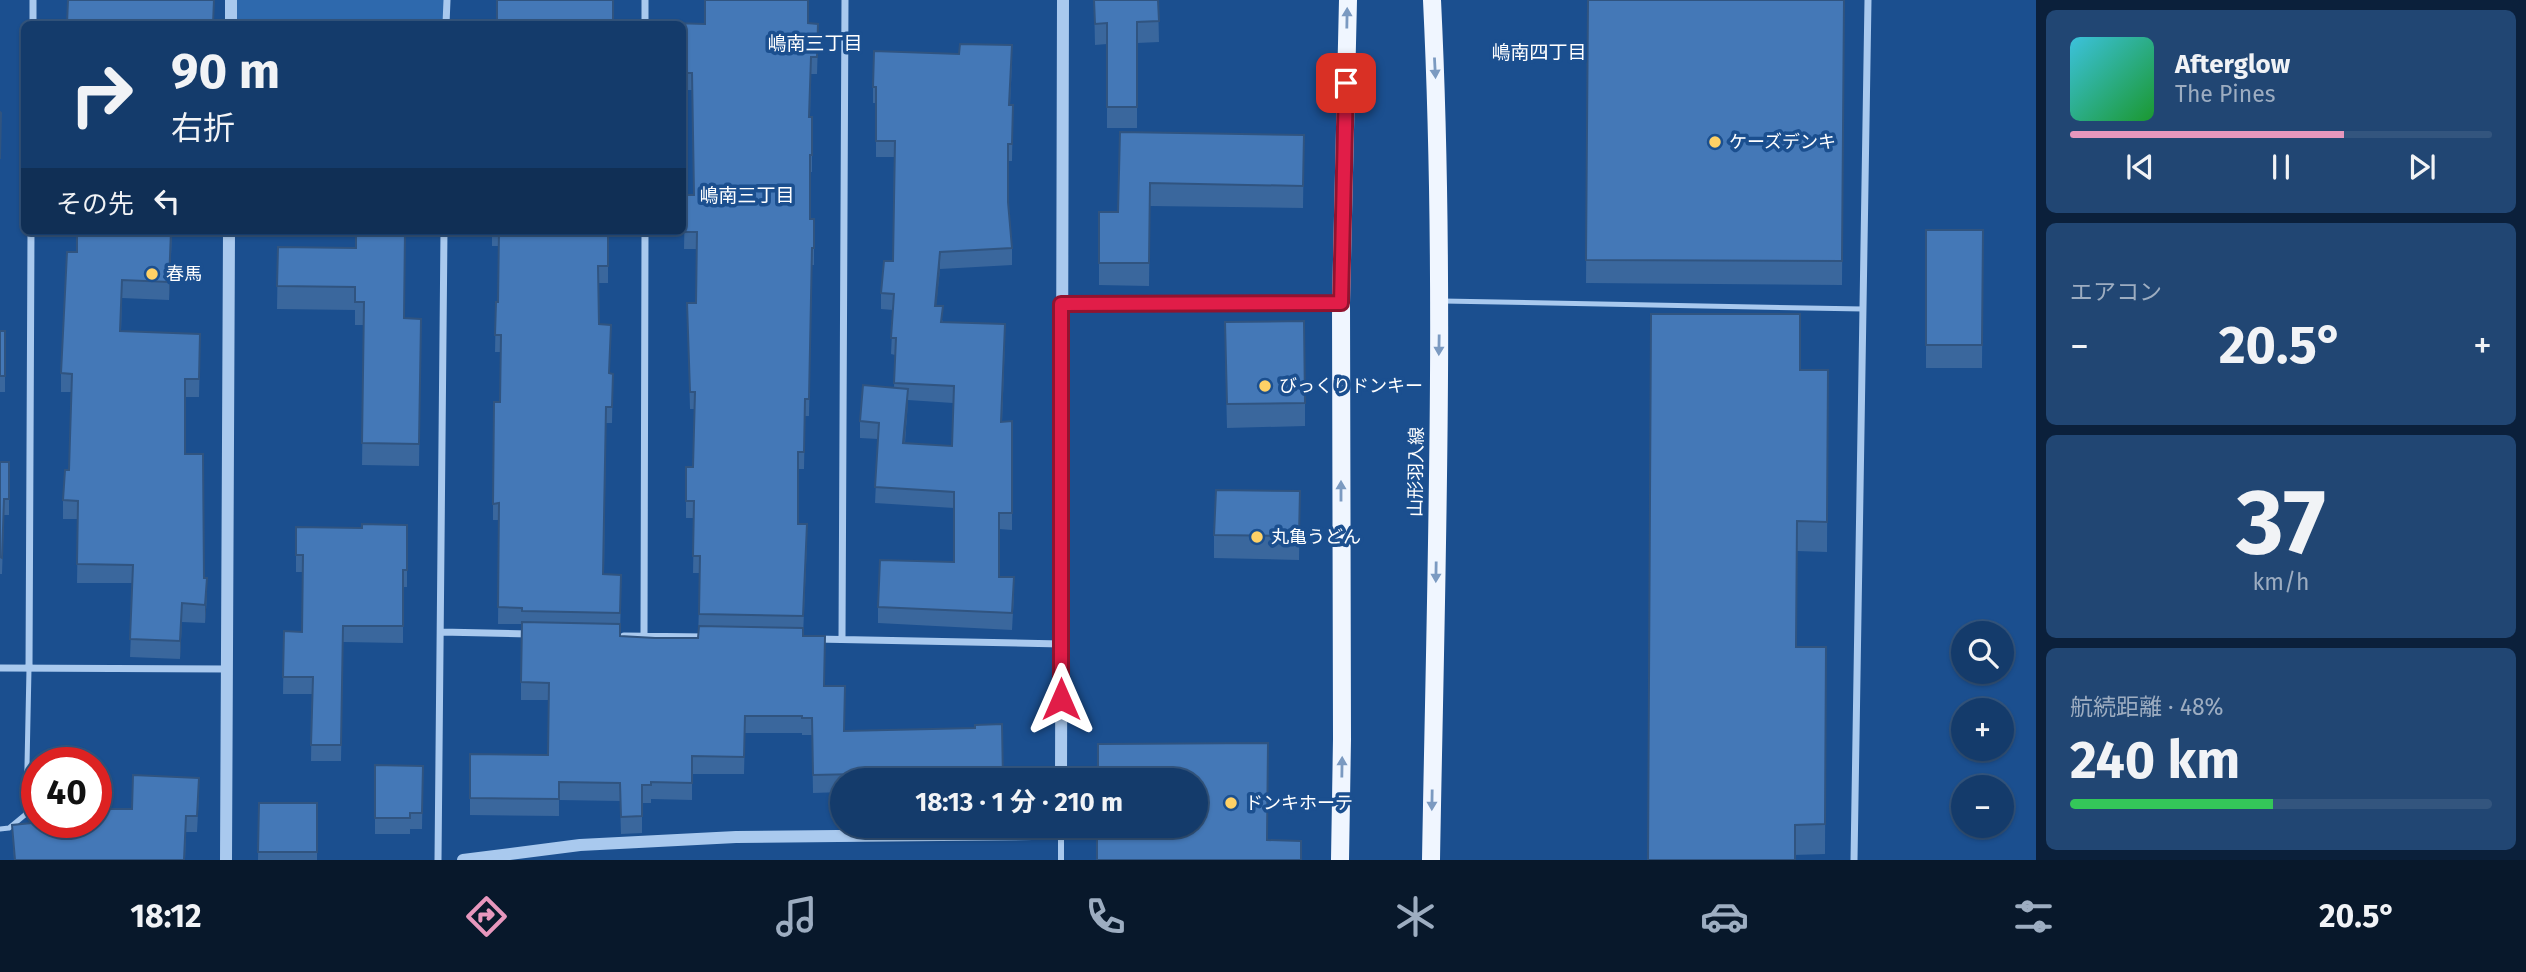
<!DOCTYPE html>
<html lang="ja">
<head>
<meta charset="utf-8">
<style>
  :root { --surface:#143b6b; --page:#214673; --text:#f1f3f6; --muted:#9dadc1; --line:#33557e; --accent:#e797bd }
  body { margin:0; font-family:"Fira Sans","Noto Sans JP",sans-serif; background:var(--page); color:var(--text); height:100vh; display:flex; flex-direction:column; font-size:26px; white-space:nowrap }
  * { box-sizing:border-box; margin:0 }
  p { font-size:23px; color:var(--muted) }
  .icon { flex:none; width:38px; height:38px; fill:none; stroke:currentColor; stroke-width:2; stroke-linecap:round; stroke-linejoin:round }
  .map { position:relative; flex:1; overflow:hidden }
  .panel { display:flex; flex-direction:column; gap:10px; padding:10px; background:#0b203b; width:490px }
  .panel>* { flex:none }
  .banner { position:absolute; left:21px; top:21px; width:665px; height:214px; border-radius:10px; box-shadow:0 2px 5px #0004,0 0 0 2px var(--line); background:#143b6b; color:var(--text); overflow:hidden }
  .controls { position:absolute; left:1951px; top:621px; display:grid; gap:14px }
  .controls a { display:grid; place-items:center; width:63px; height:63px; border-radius:50%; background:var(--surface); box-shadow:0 2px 5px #0004,0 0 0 2px var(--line); font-size:35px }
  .speed { position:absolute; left:21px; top:747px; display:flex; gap:14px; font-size:35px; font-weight:700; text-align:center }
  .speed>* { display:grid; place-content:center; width:91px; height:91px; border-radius:50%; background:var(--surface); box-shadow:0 2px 5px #0004,0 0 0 2px var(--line); line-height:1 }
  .speed .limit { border:10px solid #d22; background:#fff; color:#111 }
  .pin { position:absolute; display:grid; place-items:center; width:60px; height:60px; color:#fff; margin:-30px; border-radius:14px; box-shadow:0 4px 10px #0006 }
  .me { position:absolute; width:77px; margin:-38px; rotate:0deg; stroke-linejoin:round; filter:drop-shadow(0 0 5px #0008) }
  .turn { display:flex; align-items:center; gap:24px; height:147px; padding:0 35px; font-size:32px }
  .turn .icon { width:91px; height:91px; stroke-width:2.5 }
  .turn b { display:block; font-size:49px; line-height:60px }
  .then { display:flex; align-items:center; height:66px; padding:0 35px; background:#0003; gap:14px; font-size:26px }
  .big { font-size:52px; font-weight:700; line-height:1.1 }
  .panel .card { flex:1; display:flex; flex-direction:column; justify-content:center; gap:10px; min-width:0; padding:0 24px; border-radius:10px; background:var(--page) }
  .panel .dial { align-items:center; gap:0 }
  .dial b { font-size:91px; line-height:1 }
  .song { display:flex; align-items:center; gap:21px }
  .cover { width:84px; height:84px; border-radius:10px; background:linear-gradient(135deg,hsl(190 70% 55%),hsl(130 70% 35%)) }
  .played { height:7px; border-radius:4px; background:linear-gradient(90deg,var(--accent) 65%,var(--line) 65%) }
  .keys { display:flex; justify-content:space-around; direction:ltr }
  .heat { display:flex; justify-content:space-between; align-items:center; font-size:38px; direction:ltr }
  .charge { height:10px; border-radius:5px; background:linear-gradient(90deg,#34c759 48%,var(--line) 0) }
  .trip { position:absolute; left:830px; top:768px; width:378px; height:70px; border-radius:35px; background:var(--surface); box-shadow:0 2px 5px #0004,0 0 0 2px var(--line); font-weight:700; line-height:70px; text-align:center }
  .dock { display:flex; height:112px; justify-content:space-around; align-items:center; background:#08182b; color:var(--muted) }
  .dock .icon { width:49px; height:49px }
  .dock .selected { color:var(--accent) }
  .dock b { font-size:32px; color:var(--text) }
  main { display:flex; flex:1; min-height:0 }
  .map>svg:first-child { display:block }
  .green { fill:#2e69ad }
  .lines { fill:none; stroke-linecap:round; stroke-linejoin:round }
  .service { stroke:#a9c9ee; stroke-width:5 }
  .pedestrian { stroke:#a9c9ee; stroke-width:6 }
  .minor { stroke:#a9c9ee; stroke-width:7 }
  .tertiary { stroke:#a9c9ee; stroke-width:12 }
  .primary { stroke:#f0f6ff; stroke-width:18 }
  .wall { fill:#3a679d; fill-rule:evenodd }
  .shaded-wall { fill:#305480 }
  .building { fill:#4478b7; stroke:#305480; stroke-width:2 }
  .oneway { fill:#7b9ac1 }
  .route-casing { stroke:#92132f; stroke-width:18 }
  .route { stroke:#e11d48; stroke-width:12 }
  .poi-dot { fill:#ffd166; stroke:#1b4f8f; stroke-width:2.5 }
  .labels { text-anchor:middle; stroke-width:7; stroke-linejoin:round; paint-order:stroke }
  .poi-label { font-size:18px; fill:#fff; stroke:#1b4f8f; text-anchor:start }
  .street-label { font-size:18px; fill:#fff; stroke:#1b4f8f }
  .neighbourhood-label { font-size:19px; fill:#fff; stroke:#1b4f8f }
</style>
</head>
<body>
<main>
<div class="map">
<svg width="2036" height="860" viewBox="0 0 2036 860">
  <rect width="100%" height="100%" fill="#1b4f8f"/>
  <!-- green -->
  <path class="green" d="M 231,0 L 447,0 L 446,24 L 231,24 Z"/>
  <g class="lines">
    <!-- service -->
    <path class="service" d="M 1443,301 L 1863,309
      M 1064,304 L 1338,303
      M 0,829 L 9,828 L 26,814 L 29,669"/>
    <!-- pedestrian -->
    <path class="pedestrian" d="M 1061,826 L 1061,860"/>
    <!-- minor -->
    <path class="minor" d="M 33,24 L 33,0
      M 446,24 L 447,0
      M 645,24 L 645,0
      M 441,632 L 528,634
      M 624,636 L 707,637
      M 644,637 L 645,231
      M 816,639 L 1061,644
      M 842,639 L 845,0
      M 0,668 L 227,669
      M 29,669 L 31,231
      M 438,860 L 444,231
      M 1854,860 L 1868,0"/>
    <!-- tertiary -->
    <path class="tertiary" d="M 231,24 L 231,0
      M 1061,780 L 1063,0
      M 226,860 L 229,231
      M 463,860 L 580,845 L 736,837 L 1033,834 L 1043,826"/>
    <!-- primary -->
    <path class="primary" d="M 1340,860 L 1342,739 L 1341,303 L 1348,0
      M 1431,860 C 1436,573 1446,286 1432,0"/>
  </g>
  <!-- wall -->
  <path class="wall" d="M 1094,0 L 1158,0 L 1159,42 L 1137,43 L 1137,128 L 1107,128 L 1107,44 L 1095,45 Z
    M 1588,0 L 1844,0 L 1842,285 L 1586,283 Z
    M 808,23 L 818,41 L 817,74 L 811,74 L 810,117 L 812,117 L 812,172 L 810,172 L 810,219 L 814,219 L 814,265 L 812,265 L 809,416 L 805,416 L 804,469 L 798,469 L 798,524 L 807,541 L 803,636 L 844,731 L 1003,780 L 842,780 L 842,792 L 813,793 L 812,735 L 802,735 L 802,733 L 745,733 L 744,774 L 692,774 L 692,800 L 651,799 L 651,803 L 642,803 L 642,833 L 621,834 L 620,801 L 559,800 L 559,816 L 470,815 L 470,754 L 548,755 L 549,700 L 521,700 L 521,624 L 498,624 L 499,520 L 493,520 L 493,504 L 500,402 L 501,352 L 495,352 L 496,302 L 498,302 L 499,246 L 492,246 L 492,231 L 606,231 L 606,232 L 608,232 L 608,283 L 598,283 L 599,324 L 610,373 L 613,374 L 612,423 L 606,423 L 604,574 L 621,591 L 620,636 L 655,638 L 698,638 L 700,573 L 693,573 L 694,518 L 686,518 L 686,467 L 693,467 L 695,409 L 690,409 L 687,303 L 696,303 L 697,249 L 684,249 L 685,195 L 694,195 L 692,90 L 682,90 L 682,24 Z
    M 959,54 L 1012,62 L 1010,105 L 1013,105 L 1012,161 L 1008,161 L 1008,203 L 1012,248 L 1012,265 L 940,269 L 936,306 L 943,322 L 1005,340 L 1002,422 L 1012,421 L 1012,530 L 999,529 L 999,577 L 1014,594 L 1012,630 L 878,623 L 878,607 L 954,562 L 954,508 L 875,503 L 878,439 L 860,438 L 860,421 L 894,388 L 895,355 L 891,354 L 893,310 L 881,309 L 881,293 L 893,261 L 894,157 L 876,157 L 876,103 L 873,103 L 873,87 ZM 908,400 L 953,403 L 952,446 L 905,443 Z
    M 1120,132 L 1304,135 L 1303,208 L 1150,206 L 1149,286 L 1099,285 L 1099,212 L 1118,212 Z
    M 1926,230 L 1983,230 L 1982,368 L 1926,368 Z
    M 77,231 L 211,231 L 211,233 L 172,233 L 169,300 L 122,298 L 121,331 L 200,352 L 199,397 L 185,397 L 185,454 L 207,596 L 205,623 L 182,622 L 180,659 L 130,657 L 133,583 L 77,583 L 78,519 L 63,519 L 63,500 L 69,470 L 71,392 L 61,392 L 61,373 L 77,252 Z
    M 278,247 L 356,248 L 404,318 L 421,319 L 419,466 L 362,465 L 364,325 L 355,325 L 355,310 L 277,309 Z
    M 0,331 L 5,331 L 5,392 L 0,392 Z
    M 1225,346 L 1305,403 L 1305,426 L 1227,428 Z
    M 1800,370 L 1828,370 L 1827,552 L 1797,551 L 1796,647 L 1826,647 L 1825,854 L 1648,860 Z
    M 0,462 L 9,462 L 9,515 L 4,515 L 2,574 L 0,574 Z
    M 1300,491 L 1299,560 L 1214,558 L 1214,535 Z
    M 407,525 L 407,587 L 403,587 L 403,643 L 343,642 L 341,761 L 311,761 L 312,694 L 283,694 L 284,631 L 302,632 L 302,572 L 296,572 L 296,527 L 362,528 Z
    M 375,765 L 423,766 L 422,829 L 410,829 L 410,834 L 375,834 Z
    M 199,794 L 197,832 L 186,832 L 185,860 L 14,860 L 12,825 L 96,822 L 132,809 Z
    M 259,803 L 317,803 L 317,860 L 258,860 Z"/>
  <!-- shaded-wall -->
  <path class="shaded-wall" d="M 171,231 L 172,231 L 169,300 L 169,282 Z
    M 940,252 L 940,269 L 935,322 L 935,306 Z
    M 908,389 L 908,405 L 903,460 L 903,443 Z
    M 207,578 L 207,596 L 205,623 L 205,605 Z
    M 182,603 L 182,622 L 180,659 L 180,641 Z"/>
  <!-- building -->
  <path class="building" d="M 68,0 L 214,0 L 213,24 L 67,24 Z
    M 497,0 L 613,0 L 613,24 L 497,24 Z
    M 705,0 L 808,0 L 808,23 L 818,24 L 817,57 L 811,57 L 809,117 L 812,117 L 812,155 L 810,155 L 810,219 L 814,219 L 814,248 L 812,248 L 809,399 L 805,399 L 804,452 L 798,452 L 798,524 L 807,524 L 803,616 L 699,614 L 700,556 L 693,556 L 694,501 L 686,501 L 686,467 L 693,467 L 695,392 L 690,392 L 687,303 L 696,303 L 697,232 L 684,232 L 685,195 L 694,195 L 692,73 L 682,73 L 682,24 L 672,24 L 672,23 L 705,24 Z
    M 1094,0 L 1158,0 L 1159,21 L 1137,22 L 1137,107 L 1107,107 L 1107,23 L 1095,24 Z
    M 1588,0 L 1844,0 L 1842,261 L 1586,260 Z
    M 960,44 L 1012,45 L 1009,105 L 1013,105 L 1012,144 L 1008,144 L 1008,202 L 1012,248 L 940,252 L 935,306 L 943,306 L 941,322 L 1005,324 L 1001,422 L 1012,421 L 1012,513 L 999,513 L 999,577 L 1014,577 L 1012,613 L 878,607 L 880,560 L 954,562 L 954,492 L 875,487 L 879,423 L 860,421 L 863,385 L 908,389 L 903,443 L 952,446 L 954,386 L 894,383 L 896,338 L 891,338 L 894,294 L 881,293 L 884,261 L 893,261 L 895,141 L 876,141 L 876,87 L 873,87 L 874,51 L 959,54 Z
    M 0,112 L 1,113 L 0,159 Z
    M 1120,132 L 1304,135 L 1303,186 L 1150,183 L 1149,263 L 1099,263 L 1099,212 L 1118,212 Z
    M 1926,230 L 1983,230 L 1982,345 L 1926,345 Z
    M 77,231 L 171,231 L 169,282 L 122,280 L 120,331 L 200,334 L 199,379 L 185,379 L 185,454 L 203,454 L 204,578 L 207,578 L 205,605 L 182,603 L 180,641 L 130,639 L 133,565 L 77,564 L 78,501 L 63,500 L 65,470 L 69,470 L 72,374 L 61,373 L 67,252 L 77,252 Z
    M 356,231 L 405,231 L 404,318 L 421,319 L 419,444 L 362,443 L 364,302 L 355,302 L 355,287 L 277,286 L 278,247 L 356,248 Z
    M 499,231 L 606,231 L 606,232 L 608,232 L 608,266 L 598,266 L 599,324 L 611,325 L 609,373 L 613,374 L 612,407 L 606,407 L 603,574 L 621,575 L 620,613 L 522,611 L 522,608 L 498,607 L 499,503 L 493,504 L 494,402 L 500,402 L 501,335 L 495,335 L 496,302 L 498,302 Z
    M 1651,314 L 1800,314 L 1800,370 L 1828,370 L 1827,522 L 1797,521 L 1796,647 L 1826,647 L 1825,824 L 1795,825 L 1795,860 L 1648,860 Z
    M 1304,321 L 1305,403 L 1227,404 L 1225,322 Z
    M 0,331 L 5,331 L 5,376 L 0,376 Z
    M 0,462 L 9,462 L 9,499 L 4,499 L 2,558 L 0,557 Z
    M 1216,490 L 1300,491 L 1299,536 L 1214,535 Z
    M 362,524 L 407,525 L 407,570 L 403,570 L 403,626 L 343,626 L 341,745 L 311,745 L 313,677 L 283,677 L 284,631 L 302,632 L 303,555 L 296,555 L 296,527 L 362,528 Z
    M 522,622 L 620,624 L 620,636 L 655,638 L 698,638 L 699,626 L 803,628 L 803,636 L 825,636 L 824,686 L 845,686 L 844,731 L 975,728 L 975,725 L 1002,724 L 1003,780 L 976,780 L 976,775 L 857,778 L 857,774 L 813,775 L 812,718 L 802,718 L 802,716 L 745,716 L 744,757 L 692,756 L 692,783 L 651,782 L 651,785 L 642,785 L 642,816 L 621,817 L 620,783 L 559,782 L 559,799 L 470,798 L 470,754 L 548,755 L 549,683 L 521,682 Z
    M 1268,743 L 1267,840 L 1301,841 L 1301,860 L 1097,860 L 1097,826 L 1195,826 L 1195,780 L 1098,780 L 1098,744 Z
    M 375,765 L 423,766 L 422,813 L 410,813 L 410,818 L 375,818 Z
    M 133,775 L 199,778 L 197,816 L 186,816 L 184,860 L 15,860 L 12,825 L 42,822 L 96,822 L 96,809 L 132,809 Z
    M 259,803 L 317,803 L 317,852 L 258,852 Z"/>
  <!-- one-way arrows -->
  <defs><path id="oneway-solid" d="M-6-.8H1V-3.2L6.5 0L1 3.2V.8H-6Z" transform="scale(1.75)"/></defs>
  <g class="oneway">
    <use href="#oneway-solid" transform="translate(1347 18) rotate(-89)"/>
    <use href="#oneway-solid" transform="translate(1435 68) rotate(87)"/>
    <use href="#oneway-solid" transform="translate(1439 345) rotate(91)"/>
    <use href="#oneway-solid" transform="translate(1341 491) rotate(-90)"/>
    <use href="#oneway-solid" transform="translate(1436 572) rotate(91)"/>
    <use href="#oneway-solid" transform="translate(1342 767) rotate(-89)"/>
    <use href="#oneway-solid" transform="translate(1432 800) rotate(91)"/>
  </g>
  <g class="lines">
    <!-- route casing -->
    <g class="route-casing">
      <path id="route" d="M 1061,699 L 1061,304 L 1341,303 L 1346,83"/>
    </g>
    <!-- route -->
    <use href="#route" class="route"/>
  </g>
  <!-- markers -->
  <g class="poi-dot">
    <circle cx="1715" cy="142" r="7"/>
    <circle cx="152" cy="274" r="7"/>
    <circle cx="1265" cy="386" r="7"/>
    <circle cx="1257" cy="537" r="7"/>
    <circle cx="1231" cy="803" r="7"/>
  </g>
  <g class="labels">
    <!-- poi labels -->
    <g class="poi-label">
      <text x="1729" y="148">ケーズデンキ</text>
      <text x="166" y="280">春馬</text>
      <text x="1279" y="392">びっくりドンキー</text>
      <text x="1271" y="543">丸亀うどん</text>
      <text x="1245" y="809">ドンキホーテ</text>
    </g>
    <!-- street labels -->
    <g class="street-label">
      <text transform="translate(1416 472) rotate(-89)" y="6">山形羽入線</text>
    </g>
    <!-- neighbourhood labels -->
    <g class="neighbourhood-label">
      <text x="815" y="50">嶋南三丁目</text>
      <text x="1539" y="59">嶋南四丁目</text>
      <text x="747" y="202">嶋南三丁目</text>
    </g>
  </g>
</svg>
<div class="controls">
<a><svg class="icon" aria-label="search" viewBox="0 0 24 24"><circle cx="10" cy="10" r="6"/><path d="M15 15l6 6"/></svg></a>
<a>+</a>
<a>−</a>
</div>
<div class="speed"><div class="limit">40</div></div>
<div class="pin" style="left:1346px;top:83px;background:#d93025"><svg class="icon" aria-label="arrive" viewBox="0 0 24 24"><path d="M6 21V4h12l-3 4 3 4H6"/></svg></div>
<svg class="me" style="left:1061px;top:699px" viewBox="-20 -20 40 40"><path d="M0-17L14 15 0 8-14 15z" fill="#e11d48" stroke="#fff" stroke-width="4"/></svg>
<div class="trip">18:13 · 1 分 · 210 m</div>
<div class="banner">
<div class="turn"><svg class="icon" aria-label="right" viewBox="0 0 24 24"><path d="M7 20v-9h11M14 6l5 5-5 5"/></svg><div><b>90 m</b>右折</div></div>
<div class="then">その先<svg class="icon" aria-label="left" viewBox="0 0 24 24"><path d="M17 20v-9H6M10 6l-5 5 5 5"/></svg></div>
</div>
</div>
<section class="panel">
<div class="card">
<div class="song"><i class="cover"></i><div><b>Afterglow</b><p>The Pines</p></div></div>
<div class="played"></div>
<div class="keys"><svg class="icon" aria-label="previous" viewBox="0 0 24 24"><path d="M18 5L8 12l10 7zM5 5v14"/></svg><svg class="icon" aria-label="pause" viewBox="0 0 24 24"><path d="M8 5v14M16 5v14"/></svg><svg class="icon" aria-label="next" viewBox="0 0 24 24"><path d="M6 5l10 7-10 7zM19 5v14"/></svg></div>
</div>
<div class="card"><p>エアコン</p>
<div class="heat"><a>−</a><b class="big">20.5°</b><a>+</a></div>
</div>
<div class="card dial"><b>37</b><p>km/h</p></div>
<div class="card"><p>航続距離 · 48%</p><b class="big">240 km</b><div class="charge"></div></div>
</section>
</main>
<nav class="dock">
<b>18:12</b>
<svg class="icon selected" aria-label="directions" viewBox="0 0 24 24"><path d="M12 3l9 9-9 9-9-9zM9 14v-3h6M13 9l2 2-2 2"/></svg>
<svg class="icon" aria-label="music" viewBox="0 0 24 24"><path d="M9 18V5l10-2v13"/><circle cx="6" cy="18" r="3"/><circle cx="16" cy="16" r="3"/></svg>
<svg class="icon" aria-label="phone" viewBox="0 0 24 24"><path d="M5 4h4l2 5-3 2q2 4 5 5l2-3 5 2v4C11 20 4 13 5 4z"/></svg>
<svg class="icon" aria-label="climate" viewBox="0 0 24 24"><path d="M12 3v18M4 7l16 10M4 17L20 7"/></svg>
<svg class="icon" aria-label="car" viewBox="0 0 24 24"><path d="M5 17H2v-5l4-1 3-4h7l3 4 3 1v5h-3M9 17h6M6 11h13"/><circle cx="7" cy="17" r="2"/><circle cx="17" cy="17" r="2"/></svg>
<svg class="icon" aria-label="filters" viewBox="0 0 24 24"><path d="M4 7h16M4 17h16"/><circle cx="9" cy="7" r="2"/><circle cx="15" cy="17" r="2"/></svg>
<b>20.5°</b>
</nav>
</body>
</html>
